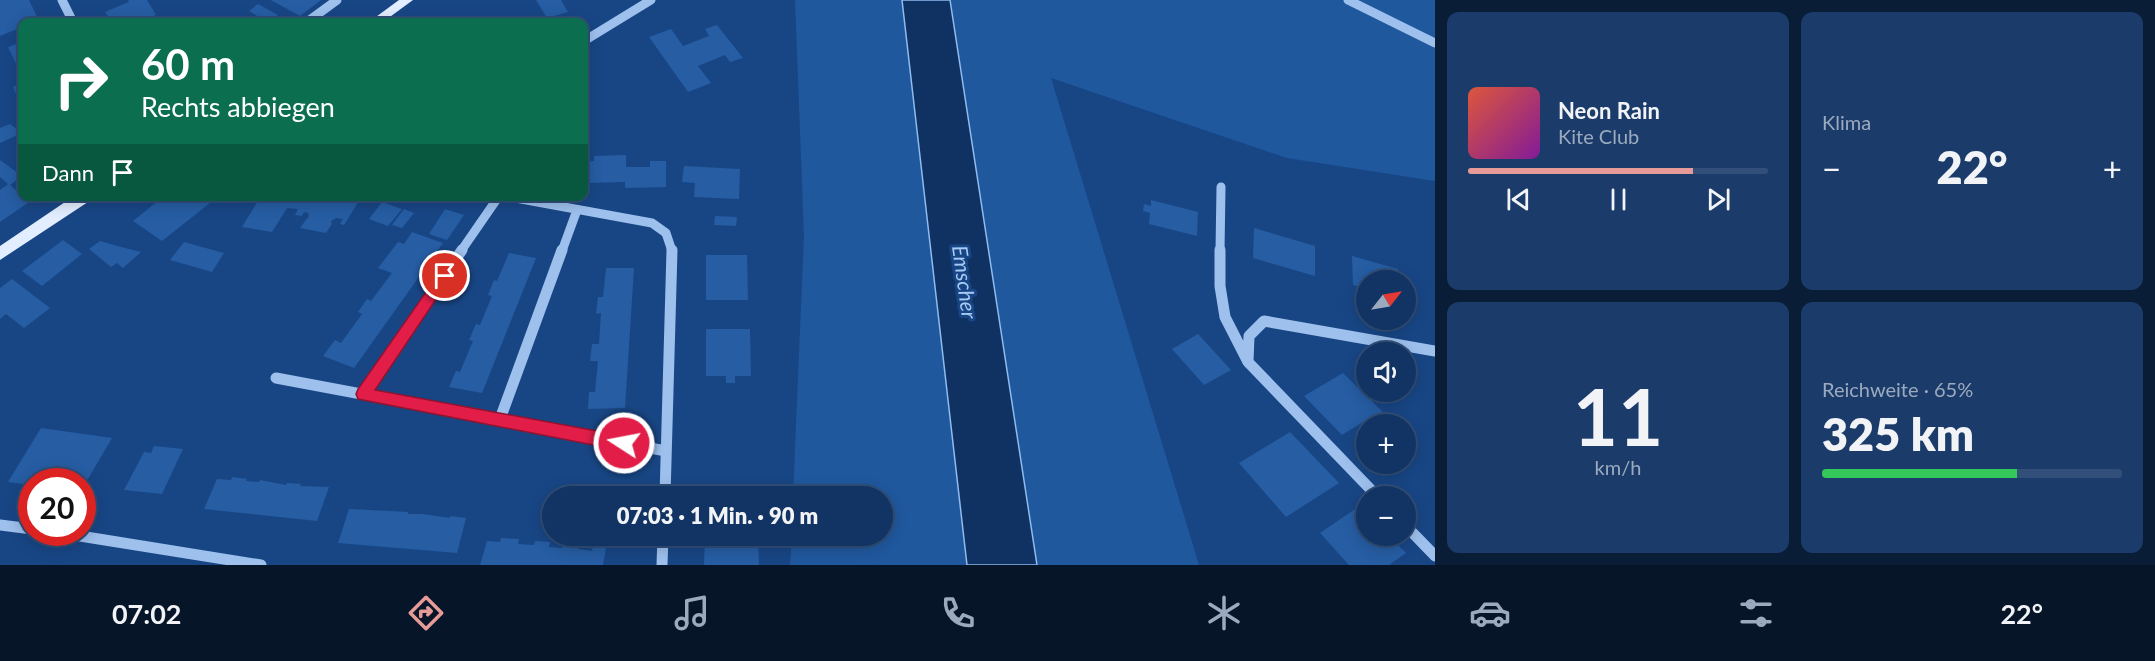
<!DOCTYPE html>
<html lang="de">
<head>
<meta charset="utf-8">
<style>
  :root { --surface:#123464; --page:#1b3c6a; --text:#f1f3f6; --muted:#9caabf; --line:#314f78; --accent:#e69b98 }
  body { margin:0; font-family:Lato,sans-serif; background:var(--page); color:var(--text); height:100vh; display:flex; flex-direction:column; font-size:22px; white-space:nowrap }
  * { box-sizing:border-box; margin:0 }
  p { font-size:20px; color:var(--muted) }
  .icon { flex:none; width:33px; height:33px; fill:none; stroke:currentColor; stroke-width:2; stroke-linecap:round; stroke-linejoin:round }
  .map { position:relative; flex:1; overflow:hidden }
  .side { display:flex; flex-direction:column; gap:12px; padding:12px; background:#0a1d37; width:720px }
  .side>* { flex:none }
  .banner { position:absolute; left:18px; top:18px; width:570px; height:183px; border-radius:12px; box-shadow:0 3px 15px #0003,0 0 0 2px var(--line); background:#0b6e4f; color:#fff; overflow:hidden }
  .needle { width:39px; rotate:59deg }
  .buttons { position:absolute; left:1356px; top:270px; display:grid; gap:12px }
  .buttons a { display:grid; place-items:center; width:60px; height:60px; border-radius:50%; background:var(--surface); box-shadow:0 3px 15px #0003,0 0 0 2px var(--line); font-size:30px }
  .speed { position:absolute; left:18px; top:468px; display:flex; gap:12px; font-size:30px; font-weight:700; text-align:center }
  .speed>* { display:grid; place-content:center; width:78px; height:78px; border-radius:50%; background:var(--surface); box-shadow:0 3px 15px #0003,0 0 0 2px var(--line); line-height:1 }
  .speed .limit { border:9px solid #d22; background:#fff; color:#111 }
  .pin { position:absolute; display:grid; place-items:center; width:51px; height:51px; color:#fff; margin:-26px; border:3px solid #fff; border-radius:50%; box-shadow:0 2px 6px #0007 }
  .me { position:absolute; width:66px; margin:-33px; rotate:281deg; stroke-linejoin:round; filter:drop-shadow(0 0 4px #0008) }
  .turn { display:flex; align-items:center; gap:21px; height:126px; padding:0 24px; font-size:27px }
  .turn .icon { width:78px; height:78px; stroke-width:2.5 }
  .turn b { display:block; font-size:42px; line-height:51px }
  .then { display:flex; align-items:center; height:57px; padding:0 24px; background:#0003; gap:12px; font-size:22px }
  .big { font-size:45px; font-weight:800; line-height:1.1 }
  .side .card { flex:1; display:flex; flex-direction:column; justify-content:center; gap:9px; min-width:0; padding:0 21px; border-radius:12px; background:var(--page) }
  .side .dial { align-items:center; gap:0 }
  .dial b { font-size:78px; line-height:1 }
  .song { display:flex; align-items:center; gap:18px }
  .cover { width:72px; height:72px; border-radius:9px; background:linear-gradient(135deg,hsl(10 70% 55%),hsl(290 70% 35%)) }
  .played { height:6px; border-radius:3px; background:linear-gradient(90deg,var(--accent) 75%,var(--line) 75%) }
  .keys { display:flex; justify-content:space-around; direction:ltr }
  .heat { display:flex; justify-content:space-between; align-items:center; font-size:33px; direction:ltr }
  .charge { height:9px; border-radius:4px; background:linear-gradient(90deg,#34c759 65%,var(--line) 0) }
  .side .tiles { flex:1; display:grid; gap:12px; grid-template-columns:repeat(2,1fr) }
  .trip { position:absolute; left:542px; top:486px; width:351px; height:60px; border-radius:30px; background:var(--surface); box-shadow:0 3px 15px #0003,0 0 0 2px var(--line); font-weight:800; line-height:60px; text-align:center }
  .dock { display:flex; height:96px; justify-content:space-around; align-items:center; background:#071528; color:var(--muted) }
  .dock .icon { width:42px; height:42px }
  .dock .on { color:var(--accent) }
  .dock b { font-size:27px; color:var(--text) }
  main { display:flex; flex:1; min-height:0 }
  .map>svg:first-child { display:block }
  .green { fill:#20589e }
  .water { fill:#0f3262; stroke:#8fbbef; stroke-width:1.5 }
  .building { fill:#265da3 }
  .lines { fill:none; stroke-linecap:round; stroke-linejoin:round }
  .minor-far1 { stroke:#9dc0ed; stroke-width:9 }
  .minor { stroke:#9dc0ed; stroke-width:11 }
  .major { fill:#e2edff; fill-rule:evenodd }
  .route { fill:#e11d48; stroke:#92132f; stroke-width:1.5 }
  .labels { text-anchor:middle; stroke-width:6; stroke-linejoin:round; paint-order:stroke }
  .water-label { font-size:21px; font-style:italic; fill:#a8caf4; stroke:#184685 }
</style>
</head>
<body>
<main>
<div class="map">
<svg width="1435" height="565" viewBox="0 0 1435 565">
  <rect width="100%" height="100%" fill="#184685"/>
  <!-- green -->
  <path class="green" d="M 795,0 L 1435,0 L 1435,181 L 1287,158 L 1051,78 L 1199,565 L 790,565 L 792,536 L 882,536 L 882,496 L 793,496 L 804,236 Z"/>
  <!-- water -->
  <path class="water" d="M 902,0 L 950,0 L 1037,565 L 967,565 Z"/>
  <!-- building -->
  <path class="building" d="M 0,0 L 29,0 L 39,21 L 22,22 L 22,27 L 0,36 Z
    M 128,0 L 147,0 L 156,15 L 139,22 L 112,22 L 105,12 L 129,2 Z
    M 271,0 L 321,0 L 300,16 Z
    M 536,0 L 561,0 L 568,12 L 547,18 Z
    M 258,4 L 278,15 L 268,22 L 256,22 L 258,21 L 256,19 L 259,17 L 249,11 Z
    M 717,25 L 743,58 L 730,62 L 725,55 L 698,66 L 711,83 L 688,92 L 649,37 L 671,29 L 683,46 L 709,36 L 705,29 Z
    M 22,42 L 22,66 L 18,68 L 8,47 Z
    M 22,82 L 22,109 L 13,87 Z
    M 10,124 L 22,133 L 0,143 L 0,128 Z
    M 626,155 L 626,167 L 650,167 L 650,161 L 666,161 L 666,187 L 625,188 L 625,182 L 586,183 L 587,162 L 594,161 L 594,156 Z
    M 0,160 L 22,176 L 10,185 L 29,202 L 0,222 L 0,190 L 8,184 L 0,177 Z
    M 684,166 L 740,169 L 739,199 L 694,197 L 695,183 L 682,182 Z
    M 164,196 L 222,196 L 217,200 L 215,199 L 162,241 L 133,221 Z
    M 261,196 L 362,196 L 344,225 L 340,224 L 343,219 L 336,218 L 331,221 L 332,224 L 326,233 L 300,228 L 309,216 L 308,213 L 304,212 L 302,216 L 295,215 L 298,209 L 287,208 L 272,232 L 242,227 Z
    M 1151,200 L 1198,212 L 1197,236 L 1149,224 L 1150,213 L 1143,211 L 1144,204 L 1151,206 Z
    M 382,202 L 402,209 L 388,226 L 369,219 Z
    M 404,209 L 414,213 L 402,228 L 392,225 Z
    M 445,209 L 464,215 L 447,240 L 429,234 Z
    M 715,216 L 737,217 L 736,226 L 714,225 Z
    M 1254,228 L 1315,246 L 1315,276 L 1253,258 Z
    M 412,232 L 443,243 L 354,368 L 323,356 L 335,340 L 341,343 L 362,314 L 358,312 L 367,299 L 371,301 L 392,273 L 378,268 L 398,242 L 404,244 Z
    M 63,240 L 82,254 L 42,286 L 22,271 Z
    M 100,241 L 121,247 L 141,252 L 123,268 L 117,263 L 111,267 L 89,249 Z
    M 184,242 L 224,253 L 212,272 L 170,260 Z
    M 509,253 L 536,258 L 482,393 L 449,387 L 456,371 L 460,372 L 473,341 L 469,340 L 476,324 L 480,325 L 492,296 L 488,295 L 494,280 L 497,281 Z
    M 706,255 L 747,255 L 748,300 L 706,300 Z
    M 1352,256 L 1398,269 L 1399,280 L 1366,280 L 1366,289 L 1353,285 Z
    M 606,268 L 634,268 L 625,408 L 588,409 L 589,392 L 595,392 L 598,361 L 590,361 L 592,344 L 599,344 L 601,313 L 596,314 L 598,297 L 603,297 Z
    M 12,279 L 50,308 L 24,328 L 6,314 L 0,319 L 0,288 Z
    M 706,329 L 750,329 L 751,376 L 735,376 L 735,383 L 726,383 L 726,376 L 706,376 Z
    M 1198,334 L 1231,370 L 1204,385 L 1172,349 Z
    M 1343,373 L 1387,416 L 1373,424 L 1366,424 L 1363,422 L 1342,435 L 1304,396 Z
    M 41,428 L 112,438 L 82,489 L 82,482 L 32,482 L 32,485 L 8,482 Z
    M 1290,432 L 1339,483 L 1286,517 L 1239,463 Z
    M 154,446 L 183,449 L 162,494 L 124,490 L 144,452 L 151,453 Z
    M 232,477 L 247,479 L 246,481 L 259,482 L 260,480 L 286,485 L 287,483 L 301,484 L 300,486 L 329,487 L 317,521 L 204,509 L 217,479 L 231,480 Z
    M 1361,505 L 1366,511 L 1366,536 L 1389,536 L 1406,553 L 1389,565 L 1349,565 L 1320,533 Z
    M 349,509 L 408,512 L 408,514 L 422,514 L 450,518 L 450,516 L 466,518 L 457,553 L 338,543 Z
    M 705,536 L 758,536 L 759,565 L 704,565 Z
    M 501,538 L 519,539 L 518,544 L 534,545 L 535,541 L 550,542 L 549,547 L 562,548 L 563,543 L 579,545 L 578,549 L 592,551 L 593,546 L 606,548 L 603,565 L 480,565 L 487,541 L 500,542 Z"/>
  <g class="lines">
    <!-- minor-far1 -->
    <path class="minor-far1" d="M 62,0 L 73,22
      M 1348,0 L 1435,43
      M 307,22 L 337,0
      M 584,41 L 651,0
      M 504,196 L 652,223 L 666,233 L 672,251
      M 461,251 L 499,196
      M 562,251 L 577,210
      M 1220,251 L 1221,187"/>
    <!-- minor -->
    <path class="minor" d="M 1220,250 L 1220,286 L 1225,317 L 1248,362
      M 276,378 L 666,451
      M 363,394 L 462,250
      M 500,419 L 562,250
      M 665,496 L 672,250
      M 1377,496 L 1248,362 L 1249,336 L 1264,321 L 1435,351
      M 0,525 L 32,529
      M 1406,526 L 1435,556
      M 55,532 L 261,565
      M 662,565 L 663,536"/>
    <!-- major -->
    <path class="major" d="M 399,0 L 413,0 L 383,22 L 369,22 Z
      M 74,196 L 93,196 L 91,200 L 0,260 L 0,246 Z"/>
  </g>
  <!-- route -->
  <path class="route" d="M 445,270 L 449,272 L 451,276 L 449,280 L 375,390 L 624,436 L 630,438 L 632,443 L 630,449 L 624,451 L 358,399 L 356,394 L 358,389 L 440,272 Z"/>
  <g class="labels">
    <!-- water labels -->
    <g class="water-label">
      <text transform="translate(964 282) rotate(82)" y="7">Emscher</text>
    </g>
  </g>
</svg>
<div class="buttons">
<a><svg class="needle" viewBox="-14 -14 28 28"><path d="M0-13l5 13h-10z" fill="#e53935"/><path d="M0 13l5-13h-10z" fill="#9caabf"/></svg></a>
<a><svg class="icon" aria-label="sound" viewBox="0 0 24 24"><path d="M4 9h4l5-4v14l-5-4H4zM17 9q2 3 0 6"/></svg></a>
<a>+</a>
<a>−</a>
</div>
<div class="speed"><div class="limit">20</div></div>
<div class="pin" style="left:445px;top:276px;background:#d93025"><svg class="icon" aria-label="arrive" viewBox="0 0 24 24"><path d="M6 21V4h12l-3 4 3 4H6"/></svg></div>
<svg class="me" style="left:624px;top:443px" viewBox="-20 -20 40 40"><circle r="17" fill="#e11d48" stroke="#fff" stroke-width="3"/><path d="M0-11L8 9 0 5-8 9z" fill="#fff"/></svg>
<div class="trip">07:03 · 1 Min. · 90 m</div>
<div class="banner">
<div class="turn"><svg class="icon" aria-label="right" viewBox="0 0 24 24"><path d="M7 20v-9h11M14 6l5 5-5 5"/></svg><div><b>60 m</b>Rechts abbiegen</div></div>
<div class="then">Dann<svg class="icon" aria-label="arrive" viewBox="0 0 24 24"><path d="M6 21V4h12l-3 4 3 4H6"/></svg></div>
</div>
</div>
<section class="side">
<div class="tiles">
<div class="card">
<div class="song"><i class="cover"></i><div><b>Neon Rain</b><p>Kite Club</p></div></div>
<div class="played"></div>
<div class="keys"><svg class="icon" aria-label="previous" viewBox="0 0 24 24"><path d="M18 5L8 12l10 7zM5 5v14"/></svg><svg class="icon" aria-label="pause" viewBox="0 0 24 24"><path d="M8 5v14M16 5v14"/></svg><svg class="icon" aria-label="next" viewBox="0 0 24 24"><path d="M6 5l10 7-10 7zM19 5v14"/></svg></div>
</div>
<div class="card"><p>Klima</p>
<div class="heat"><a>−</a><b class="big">22°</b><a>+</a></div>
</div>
<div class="card dial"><b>11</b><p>km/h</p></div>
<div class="card"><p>Reichweite · 65%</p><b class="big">325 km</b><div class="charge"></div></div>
</div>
</section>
</main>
<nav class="dock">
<b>07:02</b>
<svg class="icon on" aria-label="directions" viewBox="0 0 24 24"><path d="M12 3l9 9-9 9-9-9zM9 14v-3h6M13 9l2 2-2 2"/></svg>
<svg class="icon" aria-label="music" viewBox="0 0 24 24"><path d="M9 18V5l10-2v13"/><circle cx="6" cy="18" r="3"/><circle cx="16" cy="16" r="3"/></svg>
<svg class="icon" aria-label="phone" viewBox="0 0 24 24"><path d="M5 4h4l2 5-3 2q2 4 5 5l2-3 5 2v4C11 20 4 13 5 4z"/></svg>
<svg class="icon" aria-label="climate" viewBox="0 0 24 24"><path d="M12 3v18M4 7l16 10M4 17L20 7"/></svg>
<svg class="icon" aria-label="car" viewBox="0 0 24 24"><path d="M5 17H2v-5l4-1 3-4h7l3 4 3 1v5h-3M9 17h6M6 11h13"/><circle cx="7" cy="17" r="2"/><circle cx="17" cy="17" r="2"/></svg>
<svg class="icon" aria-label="filters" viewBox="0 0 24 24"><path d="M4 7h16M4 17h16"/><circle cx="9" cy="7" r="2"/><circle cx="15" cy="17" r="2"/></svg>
<b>22°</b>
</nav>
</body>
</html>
